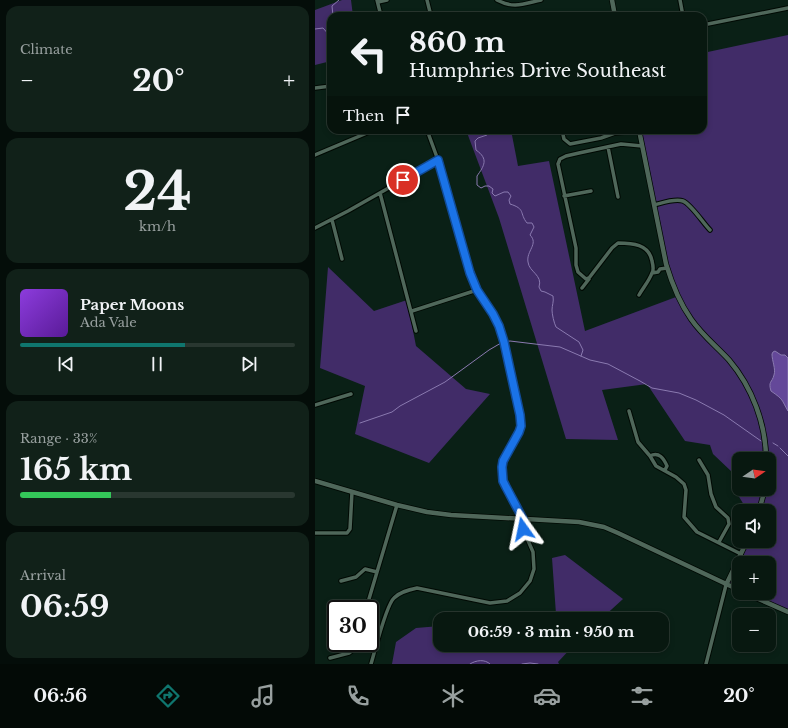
<!DOCTYPE html>
<html lang="en">
<head>
<meta charset="utf-8">
<style>
  :root { --surface:#081810; --page:#112119; --text:#f1f3f6; --muted:#98a09f; --line:#293730; --accent:#0f766e }
  body { margin:0; font-family:"Libre Baskerville",serif; background:var(--page); color:var(--text); height:100vh; display:flex; flex-direction:column; font-size:15px; white-space:nowrap }
  * { box-sizing:border-box; margin:0 }
  p { font-size:13px; color:var(--muted) }
  .icon { flex:none; width:22px; height:22px; fill:none; stroke:currentColor; stroke-width:2; stroke-linecap:round; stroke-linejoin:round }
  .map { position:relative; flex:1; overflow:hidden }
  .panel { display:flex; flex-direction:column; gap:6px; padding:6px; background:#040d09; width:315px }
  .panel>* { flex:none }
  .hud { position:absolute; left:12px; top:12px; width:380px; height:122px; border-radius:12px; box-shadow:0 2px 6px #0003,0 0 0 1px var(--line); background:#081810; color:var(--text); overflow:hidden }
  .needle { width:26px; rotate:77deg }
  .fabs { position:absolute; left:417px; top:452px; display:grid; gap:8px }
  .fabs a { display:grid; place-items:center; width:44px; height:44px; border-radius:8px; background:var(--surface); box-shadow:0 2px 6px #0003,0 0 0 1px var(--line); font-size:20px }
  .speed { position:absolute; left:12px; top:600px; display:flex; gap:8px; font-size:20px; font-weight:700; text-align:center }
  .speed>* { display:grid; place-content:center; width:52px; height:52px; border-radius:50%; background:var(--surface); box-shadow:0 2px 6px #0003,0 0 0 1px var(--line); line-height:1 }
  .speed .limit { border:2px solid #111; border-radius:6px; background:#fff; color:#111 }
  .pin { position:absolute; display:grid; place-items:center; width:34px; height:34px; color:#fff; margin:-17px; border:2px solid #fff; border-radius:50%; box-shadow:0 1px 4px #0007 }
  .me { position:absolute; width:44px; margin:-22px; rotate:348deg; stroke-linejoin:round; filter:drop-shadow(0 0 3px #0008) }
  .turn { display:flex; align-items:center; gap:14px; height:84px; padding:0 16px; font-size:18px }
  .turn .icon { width:52px; height:52px; stroke-width:2.5 }
  .turn b { display:block; font-size:28px; line-height:34px }
  .then { display:flex; align-items:center; height:38px; padding:0 16px; background:#0003; gap:8px; font-size:15px }
  .big { font-size:30px; font-weight:700; line-height:1.1 }
  .panel .widget { flex:1; display:flex; flex-direction:column; justify-content:center; gap:6px; min-width:0; padding:0 14px; border-radius:12px; background:var(--page) }
  .panel .dial { align-items:center; gap:0 }
  .dial b { font-size:52px; line-height:1 }
  .song { display:flex; align-items:center; gap:12px }
  .cover { width:48px; height:48px; border-radius:6px; background:linear-gradient(135deg,hsl(270 70% 55%),hsl(270 70% 35%)) }
  .played { height:4px; border-radius:2px; background:linear-gradient(90deg,var(--accent) 60%,var(--line) 60%) }
  .keys { display:flex; justify-content:space-around; direction:ltr }
  .heat { display:flex; justify-content:space-between; align-items:center; font-size:22px; direction:ltr }
  .charge { height:6px; border-radius:3px; background:linear-gradient(90deg,#34c759 33%,var(--line) 0) }
  .trip { position:absolute; left:118px; top:612px; width:236px; height:40px; border-radius:12px; background:var(--surface); box-shadow:0 2px 6px #0003,0 0 0 1px var(--line); font-weight:700; line-height:40px; text-align:center }
  .dock { display:flex; height:64px; justify-content:space-around; align-items:center; background:#030a06; color:var(--muted) }
  .dock .icon { width:28px; height:28px }
  .dock .on { color:var(--accent) }
  .dock b { font-size:18px; color:var(--text) }
  main { display:flex; flex:1; min-height:0 }
  .map>svg:first-child { display:block }
  .green { fill:#412c68; fill-rule:evenodd }
  .water { fill:#644899; stroke:#8a7ab0 }
  .lines { fill:none; stroke-linecap:round; stroke-linejoin:round }
  .stream { stroke:#8a7ab0; stroke-width:1 }
  .street-casing { stroke:#000903; stroke-width:5.5 }
  .secondary-casing { stroke:#000903; stroke-width:6 }
  .street { stroke:#4f675a; stroke-width:3.5 }
  .secondary { stroke:#4f675a; stroke-width:4.5 }
  .route-casing { stroke:#114b97; stroke-width:10 }
  .route { stroke:#1a73e8; stroke-width:7 }
</style>
</head>
<body>
<main>
<section class="panel">
<div class="widget"><p>Climate</p>
<div class="heat"><a>−</a><b class="big">20°</b><a>+</a></div>
</div>
<div class="widget dial"><b>24</b><p>km/h</p></div>
<div class="widget">
<div class="song"><i class="cover"></i><div><b>Paper Moons</b><p>Ada Vale</p></div></div>
<div class="played"></div>
<div class="keys"><svg class="icon" aria-label="previous" viewBox="0 0 24 24"><path d="M18 5L8 12l10 7zM5 5v14"/></svg><svg class="icon" aria-label="pause" viewBox="0 0 24 24"><path d="M8 5v14M16 5v14"/></svg><svg class="icon" aria-label="next" viewBox="0 0 24 24"><path d="M6 5l10 7-10 7zM19 5v14"/></svg></div>
</div>
<div class="widget"><p>Range · 33%</p><b class="big">165 km</b><div class="charge"></div></div>
<div class="widget"><p>Arrival</p><b class="big">06:59</b></div>
</section>
<div class="map">
<svg width="473" height="664" viewBox="0 0 473 664">
  <rect width="100%" height="100%" fill="#0a2016"/>
  <!-- green -->
  <path class="green" d="M 27,0 L 36,0 L 38,16 L 16,16 L 16,61 L 0,65 L 0,10 Z
    M 473,35 L 473,612 L 430,593 L 454,593 L 454,563 L 424,563 L 424,591 L 413,586 L 433,541 L 454,541 L 454,511 L 432,510 L 420,490 L 417,472 L 398,454 L 395,445 L 370,441 L 332,384 L 287,390 L 303,440 L 251,439 L 184,218 L 151,130 L 196,130 L 203,166 L 234,161 L 270,331 L 361,297 L 353,274 L 323,130 L 388,130 L 388,53 ZM 424,459 L 454,459 L 454,489 L 424,489 Z
    M 13,267 L 59,311 L 92,300 L 101,346 L 151,389 L 175,394 L 114,463 L 40,434 L 50,386 L 5,368 Z
    M 250,555 L 308,599 L 286,619 L 193,619 L 241,614 L 237,558 Z
    M 125,626 L 125,645 L 259,645 L 243,662 L 244,664 L 77,664 L 81,642 L 101,628 Z"/>
  <!-- water -->
  <path class="water" d="M 460,351 L 466,355 L 470,355 L 473,358 L 473,411 C 466,399 469,400 456,391 C 453,381 457,383 459,375 C 461,369 457,361 457,354 L 458,352 Z"/>
  <g class="lines">
    <!-- stream -->
    <path class="stream" d="M 18,16 L 17,6 L 24,0
      M 0,29 L 8,28 L 16,37
      M 174,130 L 172,135 L 163,138 L 160,141 L 161,150 C 174,159 169,166 162,176 L 162,185 L 166,188 L 170,186 L 174,186 L 178,189 L 177,193 L 180,196 L 189,192 L 193,192 L 196,196 L 194,200 L 195,204 C 211,209 204,213 212,223 L 217,223 L 219,227 L 215,235 C 224,244 211,251 213,262 C 214,272 228,275 224,287 L 226,291 L 230,292 L 238,296 C 239,302 237,305 237,310 C 237,314 239,323 241,327 L 264,342 L 268,350 L 266,356
      M 190,342 L 195,341 L 245,347 L 275,360 L 293,364 L 325,381 L 337,388 L 364,393 L 381,400 L 409,415 L 446,441
      M 45,423 L 77,412 L 85,406 L 130,382 L 174,350 L 186,343
      M 458,443 L 463,446
      M 465,448 L 473,456
      M 155,664 C 161,660 170,659 175,664
      M 207,664 L 215,663 L 223,664"/>
    <!-- street casing -->
    <g class="street-casing">
      <path id="street" d="M 62,0 L 66,16
        M 112,0 L 116,16
        M 182,0 C 199,9 208,4 226,0
        M 365,0 L 368,16
        M 63,2 L 72,0
        M 388,25 L 473,8
        M 0,88 L 16,86
        M 247,130 L 249,139 L 255,144 L 286,138 L 300,133 L 324,131
        M 293,147 L 303,197
        M 0,155 L 59,130
        M 65,193 L 101,331
        M 249,196 L 276,191
        M 339,205 C 347,203 360,198 368,201 C 376,204 388,223 395,230
        M 17,220 L 27,259
        M 0,228 L 33,211 L 123,160
        M 337,273 L 343,272 L 345,269 L 352,268
        M 267,288 L 274,279
        M 324,295 C 328,288 334,281 337,273 C 339,270 338,265 337,261 C 334,244 317,243 303,243 L 297,248 L 274,278 L 271,279 L 263,272 L 261,265 L 261,248 L 243,164 L 245,159 L 251,156 L 264,153 L 306,144 L 327,146
        M 97,311 L 162,290
        M 0,405 L 36,394
        M 314,411 L 323,442 L 335,456 L 341,466 L 361,477 L 369,484 L 371,490 L 369,517 L 382,532 L 426,554
        M 335,456 C 344,451 349,459 352,466 L 350,470
        M 384,460 L 393,475 L 396,494 L 401,507 L 413,518 L 414,524 L 404,542
        M 0,533 L 32,533 L 35,529 L 37,492
        M 26,581 L 41,577 L 50,569 L 62,572
        M 51,609 L 82,505
        M 15,658 L 34,653 L 38,650 L 41,643
        M 56,664 C 60,651 71,605 79,598 C 85,592 93,590 102,588 L 175,603 L 192,601 L 205,593 L 215,581 L 219,569 L 218,552 L 208,529 L 208,519 L 191,487 L 187,473 L 189,461 L 204,432 L 206,423 L 199,387 L 184,326 L 178,314 L 162,290 L 155,273 L 123,160 L 112,130
        M 391,664 L 411,585"/>
    </g>
    <!-- secondary casing -->
    <g class="secondary-casing">
      <path id="secondary" d="M 297,0 L 300,16
        M 324,130 L 351,264 C 357,284 364,302 376,319 C 387,335 401,346 414,360 C 437,387 451,424 451,459
        M 0,481 L 82,505 L 112,512 L 136,515 L 264,522 L 289,527 L 303,533 L 424,590
        M 444,511 L 450,489
        M 411,585 L 432,541
        M 430,593 L 473,612"/>
    </g>
    <!-- street -->
    <use href="#street" class="street"/>
    <!-- secondary -->
    <use href="#secondary" class="secondary"/>
  </g>
  <g class="lines">
    <!-- route casing -->
    <g class="route-casing">
      <path id="route" d="M 88,180 L 123,160 L 155,273 L 162,290 L 178,314 L 184,326 L 189,342 L 205,415 L 206,426 L 204,432 L 188,461 L 187,467 L 188,481 L 191,487 L 208,519 L 208,529"/>
    </g>
    <!-- route -->
    <use href="#route" class="route"/>
  </g>
</svg>
<div class="fabs">
<a><svg class="needle" viewBox="-14 -14 28 28"><path d="M0-13l5 13h-10z" fill="#e53935"/><path d="M0 13l5-13h-10z" fill="#98a09f"/></svg></a>
<a><svg class="icon" aria-label="sound" viewBox="0 0 24 24"><path d="M4 9h4l5-4v14l-5-4H4zM17 9q2 3 0 6"/></svg></a>
<a>+</a>
<a>−</a>
</div>
<div class="speed"><div class="limit">30</div></div>
<div class="pin" style="left:88px;top:180px;background:#d93025"><svg class="icon" aria-label="arrive" viewBox="0 0 24 24"><path d="M6 21V4h12l-3 4 3 4H6"/></svg></div>
<svg class="me" style="left:208px;top:529px" viewBox="-20 -20 40 40"><path d="M0-17L14 15 0 8-14 15z" fill="#1a73e8" stroke="#fff" stroke-width="4"/></svg>
<div class="trip">06:59 · 3 min · 950 m</div>
<div class="hud">
<div class="turn"><svg class="icon" aria-label="left" viewBox="0 0 24 24"><path d="M17 20v-9H6M10 6l-5 5 5 5"/></svg><div><b>860 m</b>Humphries Drive Southeast</div></div>
<div class="then">Then<svg class="icon" aria-label="arrive" viewBox="0 0 24 24"><path d="M6 21V4h12l-3 4 3 4H6"/></svg></div>
</div>
</div>
</main>
<nav class="dock">
<b>06:56</b>
<svg class="icon on" aria-label="directions" viewBox="0 0 24 24"><path d="M12 3l9 9-9 9-9-9zM9 14v-3h6M13 9l2 2-2 2"/></svg>
<svg class="icon" aria-label="music" viewBox="0 0 24 24"><path d="M9 18V5l10-2v13"/><circle cx="6" cy="18" r="3"/><circle cx="16" cy="16" r="3"/></svg>
<svg class="icon" aria-label="phone" viewBox="0 0 24 24"><path d="M5 4h4l2 5-3 2q2 4 5 5l2-3 5 2v4C11 20 4 13 5 4z"/></svg>
<svg class="icon" aria-label="climate" viewBox="0 0 24 24"><path d="M12 3v18M4 7l16 10M4 17L20 7"/></svg>
<svg class="icon" aria-label="car" viewBox="0 0 24 24"><path d="M5 17H2v-5l4-1 3-4h7l3 4 3 1v5h-3M9 17h6M6 11h13"/><circle cx="7" cy="17" r="2"/><circle cx="17" cy="17" r="2"/></svg>
<svg class="icon" aria-label="filters" viewBox="0 0 24 24"><path d="M4 7h16M4 17h16"/><circle cx="9" cy="7" r="2"/><circle cx="15" cy="17" r="2"/></svg>
<b>20°</b>
</nav>
</body>
</html>
